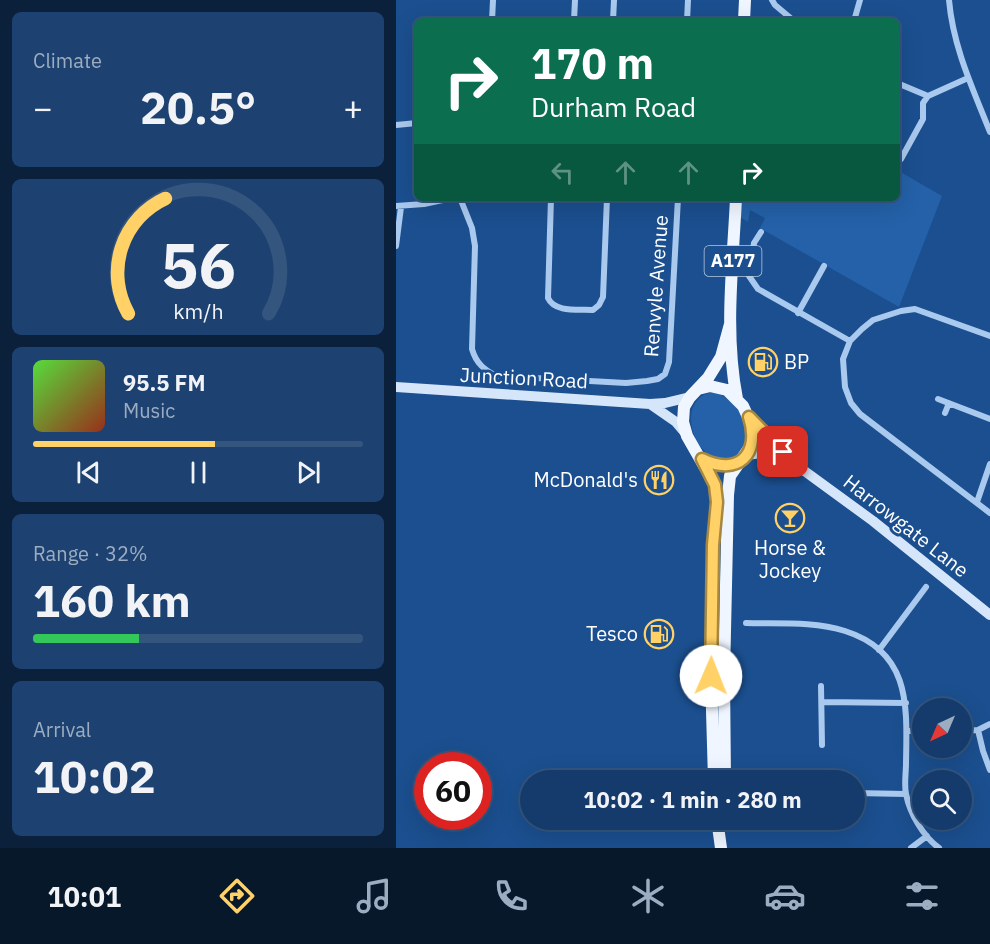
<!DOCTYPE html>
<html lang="en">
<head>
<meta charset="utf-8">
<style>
  :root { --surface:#143b6b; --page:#1d4271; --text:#f1f3f6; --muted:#9dadc1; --line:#33557e; --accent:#ffd166 }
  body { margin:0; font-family:"IBM Plex Sans",sans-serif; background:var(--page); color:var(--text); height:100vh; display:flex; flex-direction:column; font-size:22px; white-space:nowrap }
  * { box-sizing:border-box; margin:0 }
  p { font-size:20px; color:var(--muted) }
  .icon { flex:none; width:33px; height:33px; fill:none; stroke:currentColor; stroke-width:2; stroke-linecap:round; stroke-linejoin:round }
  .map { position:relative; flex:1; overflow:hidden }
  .panel { display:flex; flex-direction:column; gap:12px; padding:12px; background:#0b203b; width:396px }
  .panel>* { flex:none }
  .hud { position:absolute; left:18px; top:18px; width:486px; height:183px; border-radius:9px; box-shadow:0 6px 24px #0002,0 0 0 2px var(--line); background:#0b6e4f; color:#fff; overflow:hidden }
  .needle { width:39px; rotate:224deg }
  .buttons { position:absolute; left:516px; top:698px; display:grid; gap:12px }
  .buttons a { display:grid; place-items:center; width:60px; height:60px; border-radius:50%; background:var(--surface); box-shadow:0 6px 24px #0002,0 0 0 2px var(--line); font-size:30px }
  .speed { position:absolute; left:18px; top:752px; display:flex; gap:12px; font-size:30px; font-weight:700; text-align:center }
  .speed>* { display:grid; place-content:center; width:78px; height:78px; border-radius:50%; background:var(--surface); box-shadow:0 6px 24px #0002,0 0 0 2px var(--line); line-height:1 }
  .speed .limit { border:9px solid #d22; background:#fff; color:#111 }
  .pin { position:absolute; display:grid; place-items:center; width:51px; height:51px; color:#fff; margin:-26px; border-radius:12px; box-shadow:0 3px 9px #0006 }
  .me { position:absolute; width:66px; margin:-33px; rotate:1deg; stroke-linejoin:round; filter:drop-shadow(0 0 4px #0008) }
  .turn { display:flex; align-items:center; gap:21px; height:126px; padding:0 18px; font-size:27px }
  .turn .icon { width:78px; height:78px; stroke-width:2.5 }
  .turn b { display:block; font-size:42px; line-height:51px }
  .lanes { display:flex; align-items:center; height:57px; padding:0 18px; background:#0003; justify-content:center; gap:30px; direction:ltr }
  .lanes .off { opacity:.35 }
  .big { font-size:45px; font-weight:700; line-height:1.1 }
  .panel .tile { flex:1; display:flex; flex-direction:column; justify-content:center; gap:9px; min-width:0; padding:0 21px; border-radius:9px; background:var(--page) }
  .panel .dial { align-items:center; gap:0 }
  .dial svg { height:156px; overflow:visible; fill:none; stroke:var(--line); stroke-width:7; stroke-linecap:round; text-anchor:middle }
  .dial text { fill:var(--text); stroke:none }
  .song { display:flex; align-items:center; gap:18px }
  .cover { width:72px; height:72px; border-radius:9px; background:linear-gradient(135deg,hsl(110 70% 55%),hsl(10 70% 35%)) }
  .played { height:6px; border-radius:3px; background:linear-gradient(90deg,var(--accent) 55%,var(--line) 55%) }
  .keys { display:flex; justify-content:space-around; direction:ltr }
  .heat { display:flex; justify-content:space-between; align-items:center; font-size:33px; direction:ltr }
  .charge { height:9px; border-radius:4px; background:linear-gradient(90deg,#34c759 32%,var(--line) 0) }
  .trip { position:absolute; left:124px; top:770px; width:345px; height:60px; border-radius:30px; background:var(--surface); box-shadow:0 6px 24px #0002,0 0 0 2px var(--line); font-weight:700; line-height:60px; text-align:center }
  .tab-bar { display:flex; height:96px; justify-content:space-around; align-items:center; background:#08182b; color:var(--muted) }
  .tab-bar .icon { width:42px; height:42px }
  .tab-bar .current { color:var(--accent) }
  .tab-bar b { font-size:27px; color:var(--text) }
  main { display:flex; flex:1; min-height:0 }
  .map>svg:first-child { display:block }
  .green { fill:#2461a8 }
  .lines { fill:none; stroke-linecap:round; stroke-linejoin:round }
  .street { stroke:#a9c9ee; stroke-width:6 }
  .secondary { stroke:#d6e6fa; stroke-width:10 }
  .primary { stroke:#f0f6ff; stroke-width:12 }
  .route-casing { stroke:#a68842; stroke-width:15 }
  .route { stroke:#ffd166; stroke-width:10 }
  .labels { text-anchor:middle; stroke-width:6; stroke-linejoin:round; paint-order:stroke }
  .shield { fill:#1b4f8f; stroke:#bbcadd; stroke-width:1.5 }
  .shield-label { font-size:18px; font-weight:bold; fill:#fff }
  .street-label { font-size:20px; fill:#fff; stroke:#1b4f8f }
  .poi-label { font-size:20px; fill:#fff; stroke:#1b4f8f; text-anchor:end }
</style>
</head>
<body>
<main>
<section class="panel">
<div class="tile"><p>Climate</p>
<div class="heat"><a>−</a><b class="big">20.5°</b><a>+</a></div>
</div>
<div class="tile dial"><svg viewBox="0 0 100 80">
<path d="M14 69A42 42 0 1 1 86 69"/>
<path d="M14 69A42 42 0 0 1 33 10" stroke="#ffd166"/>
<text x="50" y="56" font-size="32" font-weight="700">56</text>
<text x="50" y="72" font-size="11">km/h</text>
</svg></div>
<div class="tile">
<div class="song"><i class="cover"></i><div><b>95.5 FM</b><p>Music</p></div></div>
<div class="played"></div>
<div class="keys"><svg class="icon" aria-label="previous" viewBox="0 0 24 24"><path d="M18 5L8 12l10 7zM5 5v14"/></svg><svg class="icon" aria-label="pause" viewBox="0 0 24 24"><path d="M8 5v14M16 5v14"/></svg><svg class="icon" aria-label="next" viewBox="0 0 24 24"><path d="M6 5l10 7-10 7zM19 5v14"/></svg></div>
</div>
<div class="tile"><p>Range · 32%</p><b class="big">160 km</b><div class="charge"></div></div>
<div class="tile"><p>Arrival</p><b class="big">10:02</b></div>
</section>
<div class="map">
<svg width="594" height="848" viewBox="0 0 594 848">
  <rect width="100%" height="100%" fill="#1b4f8f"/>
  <!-- green -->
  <path class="green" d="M 501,170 L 546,196 L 503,307 L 364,228 L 369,218 L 354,210 L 352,222 L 344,217 L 346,198 L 501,198 Z
    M 317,392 C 336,397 357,421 350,443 C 348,449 343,454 338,458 C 333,459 328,460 323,459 C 294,453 281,398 317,392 Z"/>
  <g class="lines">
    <!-- street -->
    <path class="street" d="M 376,0 L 379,5 L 398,21
      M 553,0 C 557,47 577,89 594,132
      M 96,21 L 97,0
      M 178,21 L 179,0
      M 217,21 L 218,0
      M 291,21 L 292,0
      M 458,21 L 464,0
      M 501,83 L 532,96 L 572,78
      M 0,125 L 21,123
      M 505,159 L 527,119 L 527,103 L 532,96
      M 64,198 L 76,228 L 79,246 L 76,349 C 80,363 88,370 101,376 L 230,383 L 251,381 L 262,379 L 269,374 L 273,362 L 282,198
      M 155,198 L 152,298 C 159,313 182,309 197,310 L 203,305 L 207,297 L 211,198
      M 0,206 L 28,204 L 56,198
      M 365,232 L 358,243 L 353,276 L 362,289 L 454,341
      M 0,246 L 5,207
      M 402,313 L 428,266
      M 594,336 L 519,309 L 505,311 L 477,320 L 466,329 L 454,341 L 447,359 L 449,387 L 455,403 L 464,414 L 523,459 L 594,513
      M 542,399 L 594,419
      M 549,413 L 553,403
      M 581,502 L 594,464
      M 350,623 C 382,624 417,621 449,631 C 515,652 511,706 510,763 C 510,773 508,785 510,794 C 514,814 527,836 543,848
      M 483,650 L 530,587
      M 425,686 L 426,745
      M 426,702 L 510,703
      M 582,730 L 587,751 L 594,770
      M 511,731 L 526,731
      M 566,731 L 582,730 L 594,724
      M 459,793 L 510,794
      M 515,848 L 531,836"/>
    <!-- secondary -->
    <path class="secondary" d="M 0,387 L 254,404 L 269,403 L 294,397
      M 254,404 L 280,422 L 291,435
      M 355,419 L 403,467 L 477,521 L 594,615
      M 350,455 L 366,453 L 397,464"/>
    <!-- primary -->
    <path class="primary" d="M 348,21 L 349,0
      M 340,198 C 337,264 328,333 341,399
      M 302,389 L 314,386 L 331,390 L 347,406 L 358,430 L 356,444 L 334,476 L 332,495 L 328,676 L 329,780
      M 306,459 C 318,465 327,468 341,464
      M 318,780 L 315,676 L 317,545 L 321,502 L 319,485 L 291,436 L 287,422 L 288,407 L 294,397 L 312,378 L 325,357 L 334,324
      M 321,819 L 325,848"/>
  </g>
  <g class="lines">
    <!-- route casing -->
    <g class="route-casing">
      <path id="route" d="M 315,676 L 317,545 L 321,502 L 319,485 L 306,459 C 342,477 365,454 353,417 L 387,452"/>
    </g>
    <!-- route -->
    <use href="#route" class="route"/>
  </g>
  <!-- icons -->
  <defs>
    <g id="fuel-ring" transform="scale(1.5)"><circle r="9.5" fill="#1b4f8f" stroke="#ffd166" stroke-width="1.5"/><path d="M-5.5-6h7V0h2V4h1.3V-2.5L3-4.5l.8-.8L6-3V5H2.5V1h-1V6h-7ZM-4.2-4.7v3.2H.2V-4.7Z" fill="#ffd166"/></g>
    <g id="restaurant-ring" transform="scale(1.5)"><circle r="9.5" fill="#1b4f8f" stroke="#ffd166" stroke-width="1.5"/><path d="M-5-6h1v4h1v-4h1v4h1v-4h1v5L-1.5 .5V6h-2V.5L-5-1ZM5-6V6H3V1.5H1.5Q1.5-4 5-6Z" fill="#ffd166"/></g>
    <g id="bar-ring" transform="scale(1.5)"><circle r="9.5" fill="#1b4f8f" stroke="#ffd166" stroke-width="1.5"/><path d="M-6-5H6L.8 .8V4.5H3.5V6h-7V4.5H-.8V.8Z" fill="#ffd166"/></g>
  </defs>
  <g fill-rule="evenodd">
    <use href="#fuel-ring" x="367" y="362"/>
    <use href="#restaurant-ring" x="263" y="480"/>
    <use href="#bar-ring" x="394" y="518"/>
    <use href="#fuel-ring" x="263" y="634"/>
  </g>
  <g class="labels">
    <!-- shield labels -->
    <rect class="shield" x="308.5" y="246" width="57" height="30" rx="4.5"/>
    <g class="shield-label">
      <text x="337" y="267">A177</text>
    </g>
    <!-- street labels -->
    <g class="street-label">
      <text transform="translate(260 286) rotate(-86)" y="7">Renvyle Avenue</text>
      <text transform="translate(128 378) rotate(3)" y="7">Junction Road</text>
      <text transform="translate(510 526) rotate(38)" y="7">Harrowgate Lane</text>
    </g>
    <!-- poi labels -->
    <g class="poi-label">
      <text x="388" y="369" text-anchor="start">BP</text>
      <text x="242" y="487">McDonald's</text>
      <text x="394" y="555" text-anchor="middle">Horse &amp;<tspan x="394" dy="23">Jockey</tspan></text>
      <text x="242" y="641">Tesco</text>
    </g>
  </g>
</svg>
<div class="buttons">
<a><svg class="needle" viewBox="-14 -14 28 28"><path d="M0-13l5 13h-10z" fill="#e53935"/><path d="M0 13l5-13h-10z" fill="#9dadc1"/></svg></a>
<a><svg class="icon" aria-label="search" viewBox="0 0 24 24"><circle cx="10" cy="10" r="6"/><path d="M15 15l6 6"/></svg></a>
</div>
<div class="speed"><div class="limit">60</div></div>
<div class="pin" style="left:387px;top:452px;background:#d93025"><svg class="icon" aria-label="arrive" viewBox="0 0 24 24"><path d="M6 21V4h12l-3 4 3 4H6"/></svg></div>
<svg class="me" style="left:315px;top:676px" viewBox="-20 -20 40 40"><circle r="19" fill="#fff"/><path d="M0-13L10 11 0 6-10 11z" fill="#ffd166"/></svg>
<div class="trip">10:02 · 1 min · 280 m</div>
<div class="hud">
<div class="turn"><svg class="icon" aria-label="right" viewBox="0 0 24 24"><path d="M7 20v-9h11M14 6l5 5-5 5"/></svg><div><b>170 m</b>Durham Road</div></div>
<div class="lanes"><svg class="icon off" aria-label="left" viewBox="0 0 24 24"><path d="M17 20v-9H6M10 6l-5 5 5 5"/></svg><svg class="icon off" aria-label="ahead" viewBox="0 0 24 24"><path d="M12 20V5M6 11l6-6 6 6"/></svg><svg class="icon off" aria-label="ahead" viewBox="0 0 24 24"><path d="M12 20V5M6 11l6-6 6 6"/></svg><svg class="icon" aria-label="right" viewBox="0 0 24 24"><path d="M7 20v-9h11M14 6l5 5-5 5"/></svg></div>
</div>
</div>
</main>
<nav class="tab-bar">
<b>10:01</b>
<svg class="icon current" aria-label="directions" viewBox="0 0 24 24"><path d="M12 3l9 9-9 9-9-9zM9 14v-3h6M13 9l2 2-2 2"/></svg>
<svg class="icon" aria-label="music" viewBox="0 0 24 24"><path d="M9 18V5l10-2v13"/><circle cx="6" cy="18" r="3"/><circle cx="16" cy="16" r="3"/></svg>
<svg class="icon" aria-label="phone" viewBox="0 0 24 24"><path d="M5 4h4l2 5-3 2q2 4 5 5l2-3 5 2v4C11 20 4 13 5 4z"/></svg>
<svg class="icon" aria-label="climate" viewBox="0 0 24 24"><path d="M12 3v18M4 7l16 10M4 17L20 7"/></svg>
<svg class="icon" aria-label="car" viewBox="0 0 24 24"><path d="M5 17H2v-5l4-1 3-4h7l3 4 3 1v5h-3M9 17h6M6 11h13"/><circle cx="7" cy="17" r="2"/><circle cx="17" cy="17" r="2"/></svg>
<svg class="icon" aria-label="filters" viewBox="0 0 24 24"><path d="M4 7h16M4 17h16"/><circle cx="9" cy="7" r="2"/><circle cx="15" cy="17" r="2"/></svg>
</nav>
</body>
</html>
